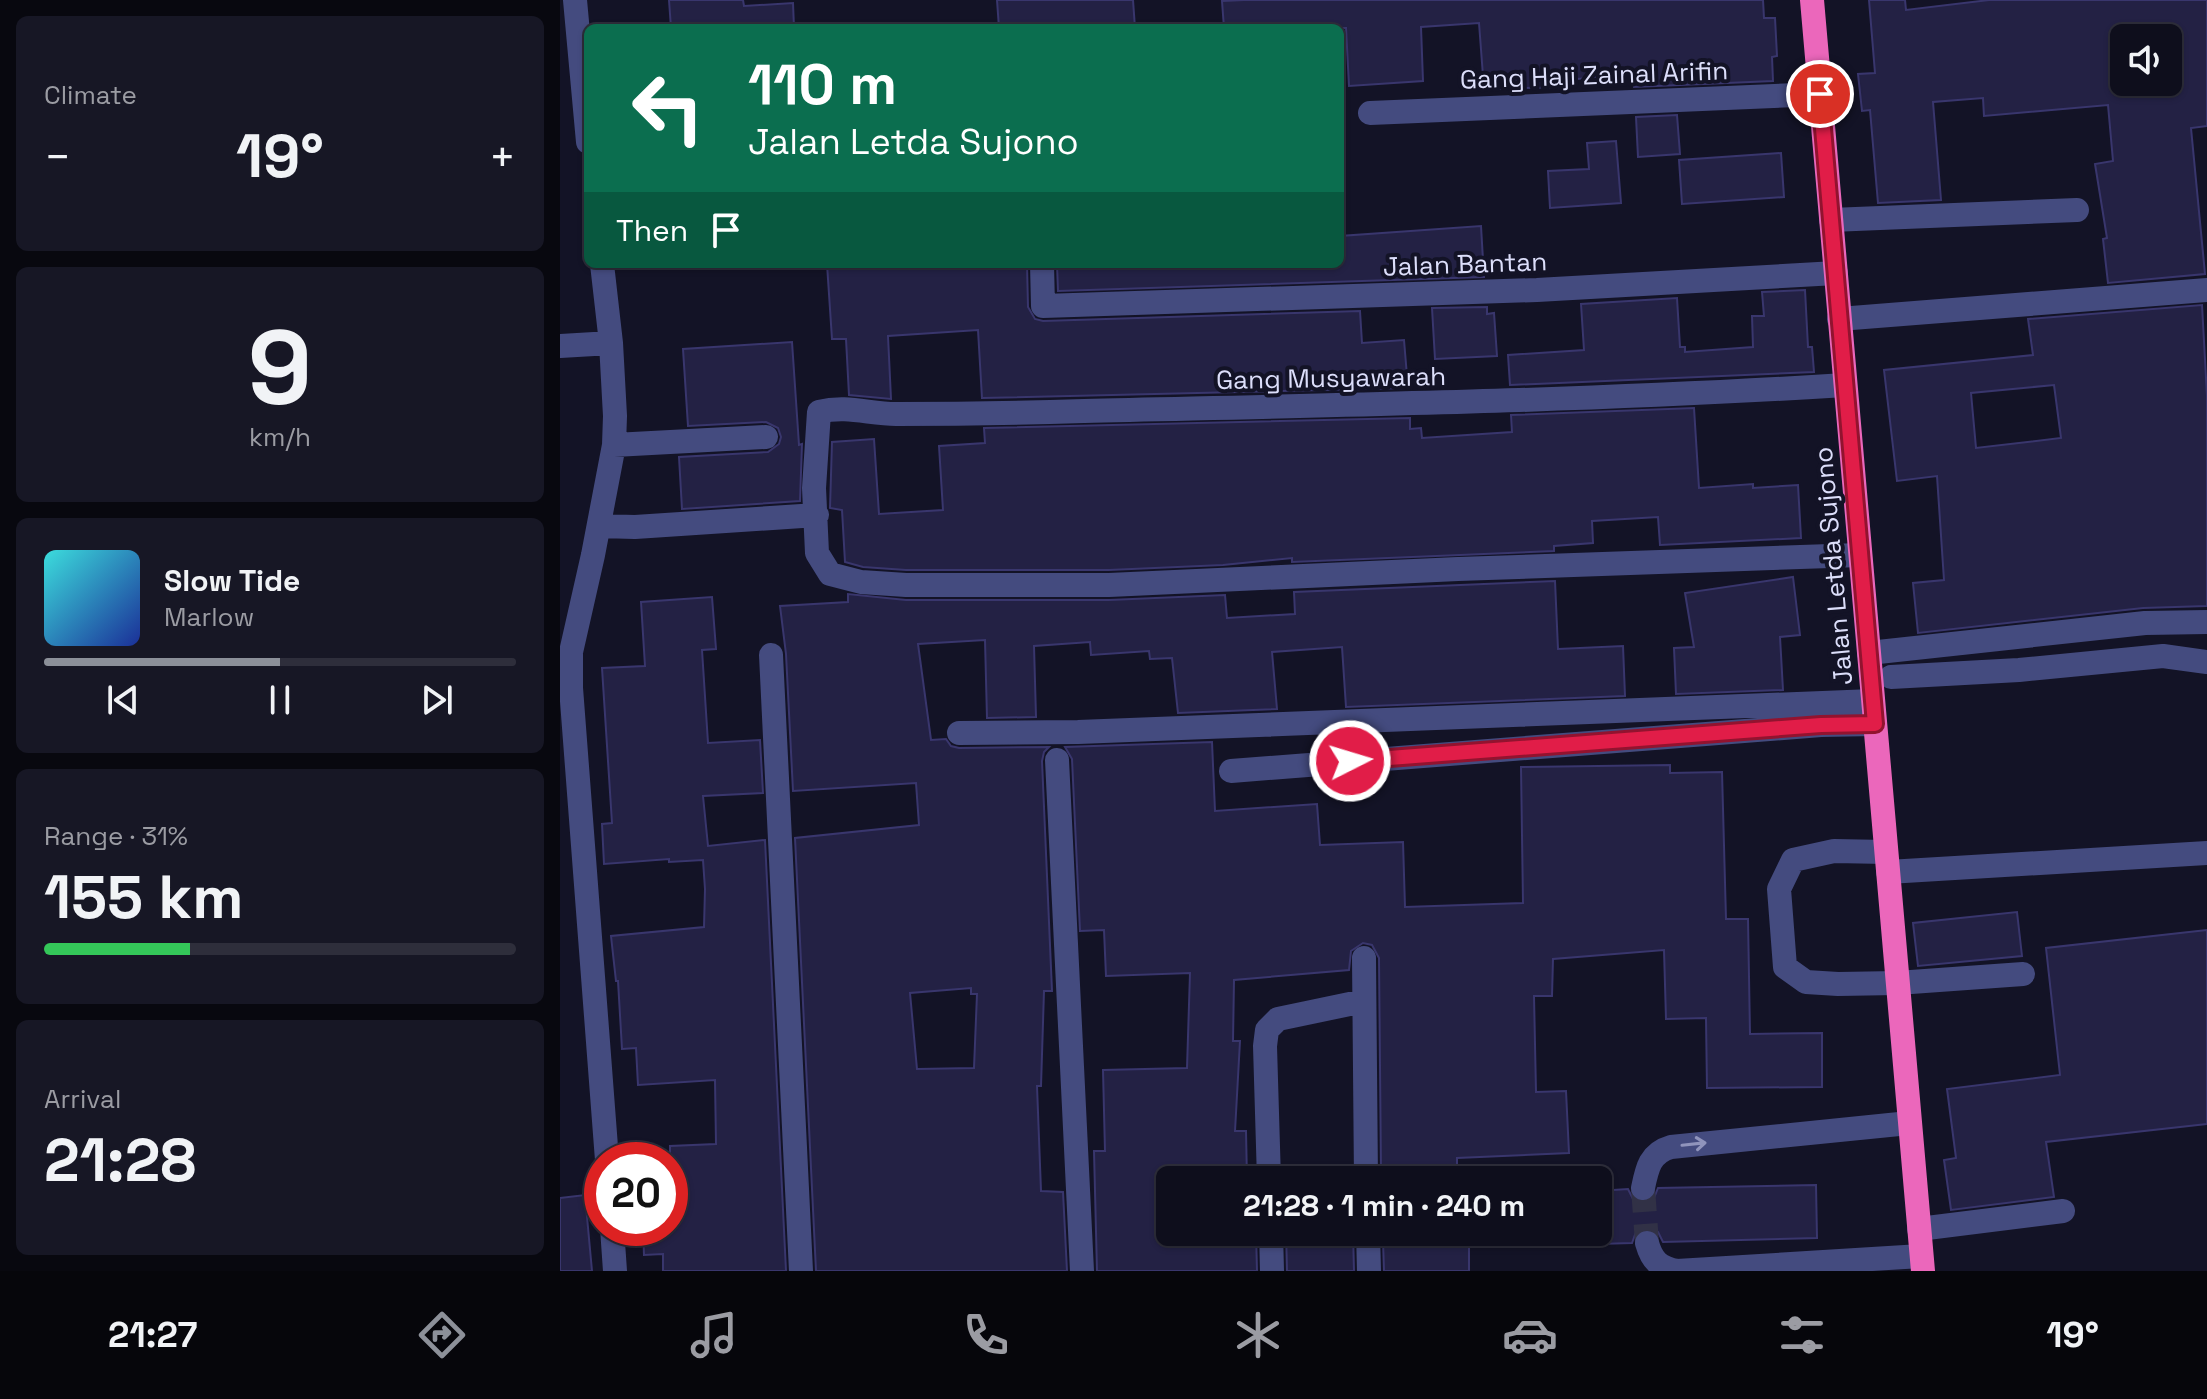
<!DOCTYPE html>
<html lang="en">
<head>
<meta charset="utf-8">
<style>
  :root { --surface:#0e0e1c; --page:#171725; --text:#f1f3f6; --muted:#9b9ca3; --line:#2e2e3b; --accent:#8c9099 }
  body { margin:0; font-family:"Space Grotesk",sans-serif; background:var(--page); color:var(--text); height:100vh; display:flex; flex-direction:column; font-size:30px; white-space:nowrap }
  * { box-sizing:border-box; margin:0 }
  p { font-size:26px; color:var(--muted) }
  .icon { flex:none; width:44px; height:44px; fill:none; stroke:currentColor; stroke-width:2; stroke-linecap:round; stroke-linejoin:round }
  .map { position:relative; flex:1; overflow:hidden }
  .side { display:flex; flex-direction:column; gap:16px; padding:16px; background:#08080f; width:560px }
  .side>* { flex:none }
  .hud { position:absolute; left:24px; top:24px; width:760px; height:244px; border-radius:12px; box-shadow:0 2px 6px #0004,0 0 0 2px var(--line); background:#0b6e4f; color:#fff; overflow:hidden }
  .controls { position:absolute; left:1550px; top:24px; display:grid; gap:16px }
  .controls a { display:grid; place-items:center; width:72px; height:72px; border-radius:12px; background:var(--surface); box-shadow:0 2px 6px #0004,0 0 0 2px var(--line); font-size:40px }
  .speed { position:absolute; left:24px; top:1142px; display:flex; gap:16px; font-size:40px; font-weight:700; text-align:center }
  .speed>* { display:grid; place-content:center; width:104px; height:104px; border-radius:50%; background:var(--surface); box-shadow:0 2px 6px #0004,0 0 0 2px var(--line); line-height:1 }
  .speed .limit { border:12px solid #d22; background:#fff; color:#111 }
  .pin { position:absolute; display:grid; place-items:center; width:68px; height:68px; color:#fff; margin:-34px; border:4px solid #fff; border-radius:50%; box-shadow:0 2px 8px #0007 }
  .me { position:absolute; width:88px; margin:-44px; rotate:85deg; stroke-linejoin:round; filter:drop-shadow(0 0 6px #0008) }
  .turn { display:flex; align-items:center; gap:28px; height:168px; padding:0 32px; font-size:36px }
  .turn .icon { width:104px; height:104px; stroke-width:2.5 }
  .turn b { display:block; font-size:56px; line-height:68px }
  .then { display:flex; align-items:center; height:76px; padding:0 32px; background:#0003; gap:16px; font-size:30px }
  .big { font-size:60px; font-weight:700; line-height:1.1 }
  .side .widget { flex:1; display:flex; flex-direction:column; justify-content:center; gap:12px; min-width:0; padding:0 28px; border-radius:12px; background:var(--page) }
  .side .dial { align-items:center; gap:0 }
  .dial b { font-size:104px; line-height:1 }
  .song { display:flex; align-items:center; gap:24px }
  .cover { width:96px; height:96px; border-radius:12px; background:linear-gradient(135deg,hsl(180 70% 55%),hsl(230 70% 35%)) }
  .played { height:8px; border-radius:4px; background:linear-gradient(90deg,var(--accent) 50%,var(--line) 50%) }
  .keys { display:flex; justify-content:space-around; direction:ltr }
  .heat { display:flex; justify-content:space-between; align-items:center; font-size:44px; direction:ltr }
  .charge { height:12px; border-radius:6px; background:linear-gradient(90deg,#34c759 31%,var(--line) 0) }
  .trip { position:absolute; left:596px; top:1166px; width:456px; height:80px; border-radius:12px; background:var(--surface); box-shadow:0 2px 6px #0004,0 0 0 2px var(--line); font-weight:700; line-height:80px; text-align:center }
  .menu { display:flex; height:128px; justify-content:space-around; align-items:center; background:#06060b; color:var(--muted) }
  .menu .icon { width:56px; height:56px }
  .menu .current { color:var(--accent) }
  .menu b { font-size:36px; color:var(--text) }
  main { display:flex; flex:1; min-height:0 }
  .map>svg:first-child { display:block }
  .building { fill:#232144; stroke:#39366d; stroke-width:2; fill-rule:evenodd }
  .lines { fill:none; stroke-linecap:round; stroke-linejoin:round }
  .minor-tunnel { stroke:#313146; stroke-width:24; stroke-dasharray:24 12; stroke-linecap:butt }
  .minor { stroke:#444b7f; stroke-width:24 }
  .highway { stroke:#eb67bb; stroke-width:24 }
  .oneway { stroke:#9094bc }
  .route-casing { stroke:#92132f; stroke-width:20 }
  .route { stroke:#e11d48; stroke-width:14 }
  .labels { text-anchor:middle; stroke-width:8; stroke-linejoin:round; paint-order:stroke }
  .street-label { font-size:26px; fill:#dcdefa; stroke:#131326 }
</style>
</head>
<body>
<main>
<section class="side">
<div class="widget"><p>Climate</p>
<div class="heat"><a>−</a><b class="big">19°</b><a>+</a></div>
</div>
<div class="widget dial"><b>9</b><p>km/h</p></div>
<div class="widget">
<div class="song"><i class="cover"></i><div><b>Slow Tide</b><p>Marlow</p></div></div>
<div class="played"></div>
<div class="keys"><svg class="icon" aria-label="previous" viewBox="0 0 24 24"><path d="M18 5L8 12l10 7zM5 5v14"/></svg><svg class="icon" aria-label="pause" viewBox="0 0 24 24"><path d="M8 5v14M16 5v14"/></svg><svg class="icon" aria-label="next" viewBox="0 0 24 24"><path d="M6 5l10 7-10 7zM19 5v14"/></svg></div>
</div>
<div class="widget"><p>Range · 31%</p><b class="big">155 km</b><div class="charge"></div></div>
<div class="widget"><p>Arrival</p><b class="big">21:28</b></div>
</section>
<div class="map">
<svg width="1647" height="1271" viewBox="0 0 1647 1271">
  <rect width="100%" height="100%" fill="#131326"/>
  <!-- building -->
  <path class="building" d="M 109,0 L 183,0 L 184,6 L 233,3 L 234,28 L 111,28 Z
    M 437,0 L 573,0 L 575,28 L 439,28 Z
    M 684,0 L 1203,0 L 1204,18 L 1215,18 L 1217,56 L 1212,57 L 1213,81 L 1074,87 L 1073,75 L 1002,80 L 1003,87 L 924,89 L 919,23 L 861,27 L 863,81 L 789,86 L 786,28 L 664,28 L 662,1 Z
    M 1309,0 L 1345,0 L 1346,10 L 1429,0 L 1647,0 L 1647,126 L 1631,128 L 1645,274 L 1548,283 L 1543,239 L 1547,238 L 1535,164 L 1553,161 L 1548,105 L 1424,116 L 1423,98 L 1373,102 L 1381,200 L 1318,203 L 1310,110 L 1302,111 L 1298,74 L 1315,73 ZM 1564,38 L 1608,38 L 1608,82 L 1564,82 Z
    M 1117,115 L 1120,154 L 1078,157 L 1076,117 Z
    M 1056,141 L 1061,203 L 990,208 L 988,171 L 1029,169 L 1027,143 Z
    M 1221,153 L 1224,197 L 1122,204 L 1119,160 Z
    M 921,226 L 924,277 L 498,291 L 497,264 L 780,264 L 780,236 Z
    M 267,264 L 467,264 L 468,307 L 475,319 L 483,321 L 800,311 L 802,343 L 844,340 L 848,388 L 422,398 L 418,330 L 328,336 L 331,399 L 289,395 L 286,339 L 272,339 Z
    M 1245,290 L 1248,347 L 1252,347 L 1254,372 L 950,385 L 948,355 L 1024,350 L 1021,304 L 1117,298 L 1120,347 L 1125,347 L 1125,352 L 1193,347 L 1192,316 L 1204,316 L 1202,292 Z
    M 1642,305 L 1647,396 L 1647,606 L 1583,608 L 1358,633 L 1353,583 L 1384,580 L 1377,476 L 1337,481 L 1324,370 L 1473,355 L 1468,319 ZM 1494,385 L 1501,438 L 1416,448 L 1411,393 Z
    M 927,307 L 927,314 L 934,313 L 937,356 L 875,359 L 872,308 Z
    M 232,342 L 239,445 L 242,444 L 240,501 L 122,509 L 119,457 L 208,452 L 219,444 L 221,437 L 218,428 L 206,422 L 128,426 L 123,349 Z
    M 1134,408 L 1139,488 L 1193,484 L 1193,488 L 1238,485 L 1241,538 L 1100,545 L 1098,517 L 1032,521 L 1033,543 L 994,546 L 994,551 L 732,562 L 732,558 L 663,565 L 549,570 L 346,570 L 303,567 L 285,562 L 282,510 L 270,508 L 272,442 L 314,439 L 319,514 L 383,510 L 379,446 L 425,443 L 424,428 L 850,418 L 850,429 L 861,428 L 862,438 L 952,432 L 951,415 Z
    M 1233,577 L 1240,635 L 1220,637 L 1223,690 L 1116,694 L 1114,648 L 1134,647 L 1125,593 Z
    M 995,581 L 998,649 L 1063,646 L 1065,696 L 786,707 L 782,647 L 712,652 L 717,709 L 618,713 L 612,658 L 590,659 L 589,651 L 531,655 L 530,642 L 474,646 L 476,717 L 427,718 L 425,640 L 358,644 L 371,740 L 386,739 L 391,746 L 399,748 L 489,747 L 484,752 L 482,761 L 492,991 L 484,991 L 481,1086 L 477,1086 L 481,1191 L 503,1192 L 507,1271 L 256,1271 L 235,838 L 359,825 L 356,783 L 233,791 L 226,654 L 220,606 L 288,602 L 288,594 L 346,600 L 549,600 L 665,595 L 667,618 L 735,614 L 734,592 ZM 411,988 L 411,994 L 417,994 L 414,1068 L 357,1069 L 350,993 Z
    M 152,597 L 156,649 L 142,650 L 148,743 L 200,740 L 203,793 L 143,796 L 148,846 L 205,840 L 226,1271 L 103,1271 L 103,1254 L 84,1255 L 83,1228 L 110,1228 L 110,1146 L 156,1144 L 155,1080 L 78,1085 L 76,1048 L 62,1049 L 58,981 L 56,981 L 51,936 L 144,927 L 145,889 L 143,860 L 109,862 L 109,859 L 44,864 L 42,824 L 52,823 L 42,668 L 85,666 L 81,602 Z
    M 652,742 L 655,811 L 757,804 L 760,845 L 843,842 L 845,907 L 963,903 L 961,767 L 1110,765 L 1110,773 L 1162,772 L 1166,919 L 1188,919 L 1190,1034 L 1262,1033 L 1262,1087 L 1147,1088 L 1146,1018 L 1106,1019 L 1104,950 L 993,959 L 992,996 L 974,996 L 976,1092 L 1006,1091 L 1009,1153 L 897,1158 L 897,1174 L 821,1173 L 819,958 L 812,945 L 803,943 L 791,951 L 789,970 L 674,980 L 673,1041 L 680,1041 L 675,1131 L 686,1131 L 687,1180 L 610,1180 L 610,1232 L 696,1232 L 697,1271 L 537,1271 L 534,1151 L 545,1151 L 543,1070 L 627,1068 L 630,973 L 546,976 L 544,930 L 520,931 L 512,759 L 505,747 Z
    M 1457,912 L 1462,956 L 1358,966 L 1353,923 Z
    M 1647,930 L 1647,1124 L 1486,1142 L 1494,1197 L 1391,1210 L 1384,1160 L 1396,1158 L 1387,1089 L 1500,1075 L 1486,948 Z
    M 1256,1185 L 1257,1238 L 1103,1242 L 1098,1232 L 1089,1228 L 1076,1232 L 1072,1243 L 1038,1244 L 1038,1191 L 1068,1189 L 1073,1199 L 1081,1203 L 1094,1198 L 1098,1188 Z
    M 25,1195 L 32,1271 L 0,1271 L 0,1198 Z
    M 726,1232 L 793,1232 L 794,1271 L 727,1271 Z
    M 909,1240 L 909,1271 L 824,1271 L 823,1241 Z"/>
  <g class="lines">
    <!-- minor-tunnel -->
    <path class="minor-tunnel" d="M 1083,1188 L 1087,1243"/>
    <!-- minor -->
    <path class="minor" d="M 15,0 L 28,142
      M 810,113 L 1260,94
      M 1271,220 L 1517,210
      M 42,264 L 51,343 L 55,416 L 54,445 L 33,555 L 11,652 L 11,688 L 47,1160
      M 482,264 L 483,306 L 977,290 L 1276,273
      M 1279,319 L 1647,290
      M 0,346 L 51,343
      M 1285,385 C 1032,401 778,405 524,411 C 461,413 399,414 336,414 C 309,414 287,405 259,412 L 254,488 L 257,553 L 270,574 L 301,582 L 346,585 L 549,585 L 898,569 L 1300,555
      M 54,445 L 206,437
      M 39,526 L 75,527 L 257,515
      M 1309,653 L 1585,623 L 1647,622
      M 211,655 L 241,1271
      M 1331,677 L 1459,670 L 1603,656 L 1647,662
      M 399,733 L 518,732 L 1313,701
      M 497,760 L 522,1271
      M 671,771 L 1261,725 L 1315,724
      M 1326,852 L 1274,851 L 1233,860 L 1219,889 L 1225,967 L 1246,982 L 1278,984 L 1337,983 L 1463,974
      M 1328,872 L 1647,853
      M 804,958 L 806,1180
      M 709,1180 L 705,1046 L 707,1030 L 718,1019 L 804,1001
      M 1083,1188 C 1087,1168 1090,1153 1111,1147 L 1349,1123
      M 52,1228 L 55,1271
      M 1359,1229 L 1503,1211
      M 711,1232 L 712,1271
      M 808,1232 L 809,1271
      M 1087,1243 C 1092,1261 1099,1267 1117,1271 L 1361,1256"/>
    <!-- highway -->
    <path class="highway" d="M 1252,0 L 1363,1271"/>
  </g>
  <!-- one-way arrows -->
  <defs><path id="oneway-shaft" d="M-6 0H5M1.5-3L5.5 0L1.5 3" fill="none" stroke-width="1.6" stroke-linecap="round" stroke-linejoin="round" transform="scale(2)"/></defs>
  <use class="oneway" href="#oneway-shaft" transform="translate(1134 1144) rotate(-6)"/>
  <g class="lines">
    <!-- route casing -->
    <g class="route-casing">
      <path id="route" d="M 790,761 L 1261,725 L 1315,724 L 1260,94"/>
    </g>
    <!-- route -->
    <use href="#route" class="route"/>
  </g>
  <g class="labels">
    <!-- street labels -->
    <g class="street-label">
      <text transform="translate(1034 75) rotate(-2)" y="9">Gang Haji Zainal Arifin</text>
      <text transform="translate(905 264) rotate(-2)" y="9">Jalan Bantan</text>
      <text transform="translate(771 378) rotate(-1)" y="9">Gang Musyawarah</text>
      <text transform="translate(1273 566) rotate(-95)" y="9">Jalan Letda Sujono</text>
    </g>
  </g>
</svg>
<div class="controls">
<a><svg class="icon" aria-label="sound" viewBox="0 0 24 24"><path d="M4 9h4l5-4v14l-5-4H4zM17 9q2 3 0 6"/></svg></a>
</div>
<div class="speed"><div class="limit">20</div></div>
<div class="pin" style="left:1260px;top:94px;background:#d93025"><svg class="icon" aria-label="arrive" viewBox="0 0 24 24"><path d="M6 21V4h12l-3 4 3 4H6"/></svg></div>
<svg class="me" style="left:790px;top:761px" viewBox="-20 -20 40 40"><circle r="17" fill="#e11d48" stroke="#fff" stroke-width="3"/><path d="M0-11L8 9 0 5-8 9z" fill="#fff"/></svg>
<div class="trip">21:28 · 1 min · 240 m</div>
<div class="hud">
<div class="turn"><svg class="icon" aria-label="left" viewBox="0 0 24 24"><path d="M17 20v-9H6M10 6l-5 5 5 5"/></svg><div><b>110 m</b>Jalan Letda Sujono</div></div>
<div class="then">Then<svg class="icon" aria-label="arrive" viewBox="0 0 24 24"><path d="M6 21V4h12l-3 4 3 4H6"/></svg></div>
</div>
</div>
</main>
<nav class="menu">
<b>21:27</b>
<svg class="icon current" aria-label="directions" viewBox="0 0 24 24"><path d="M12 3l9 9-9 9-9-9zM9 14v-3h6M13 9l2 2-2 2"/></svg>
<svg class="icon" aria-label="music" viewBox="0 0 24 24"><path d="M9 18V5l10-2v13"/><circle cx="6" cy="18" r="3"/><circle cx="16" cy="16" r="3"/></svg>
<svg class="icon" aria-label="phone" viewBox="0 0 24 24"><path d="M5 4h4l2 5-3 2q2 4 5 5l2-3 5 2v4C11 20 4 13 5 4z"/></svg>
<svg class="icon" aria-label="climate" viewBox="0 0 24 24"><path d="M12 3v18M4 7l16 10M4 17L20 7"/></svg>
<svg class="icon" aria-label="car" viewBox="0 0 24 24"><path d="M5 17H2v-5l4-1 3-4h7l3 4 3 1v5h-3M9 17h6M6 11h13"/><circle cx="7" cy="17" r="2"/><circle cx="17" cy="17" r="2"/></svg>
<svg class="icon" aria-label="filters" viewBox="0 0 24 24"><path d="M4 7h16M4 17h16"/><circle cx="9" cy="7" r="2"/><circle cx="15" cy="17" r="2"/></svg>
<b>19°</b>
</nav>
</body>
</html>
